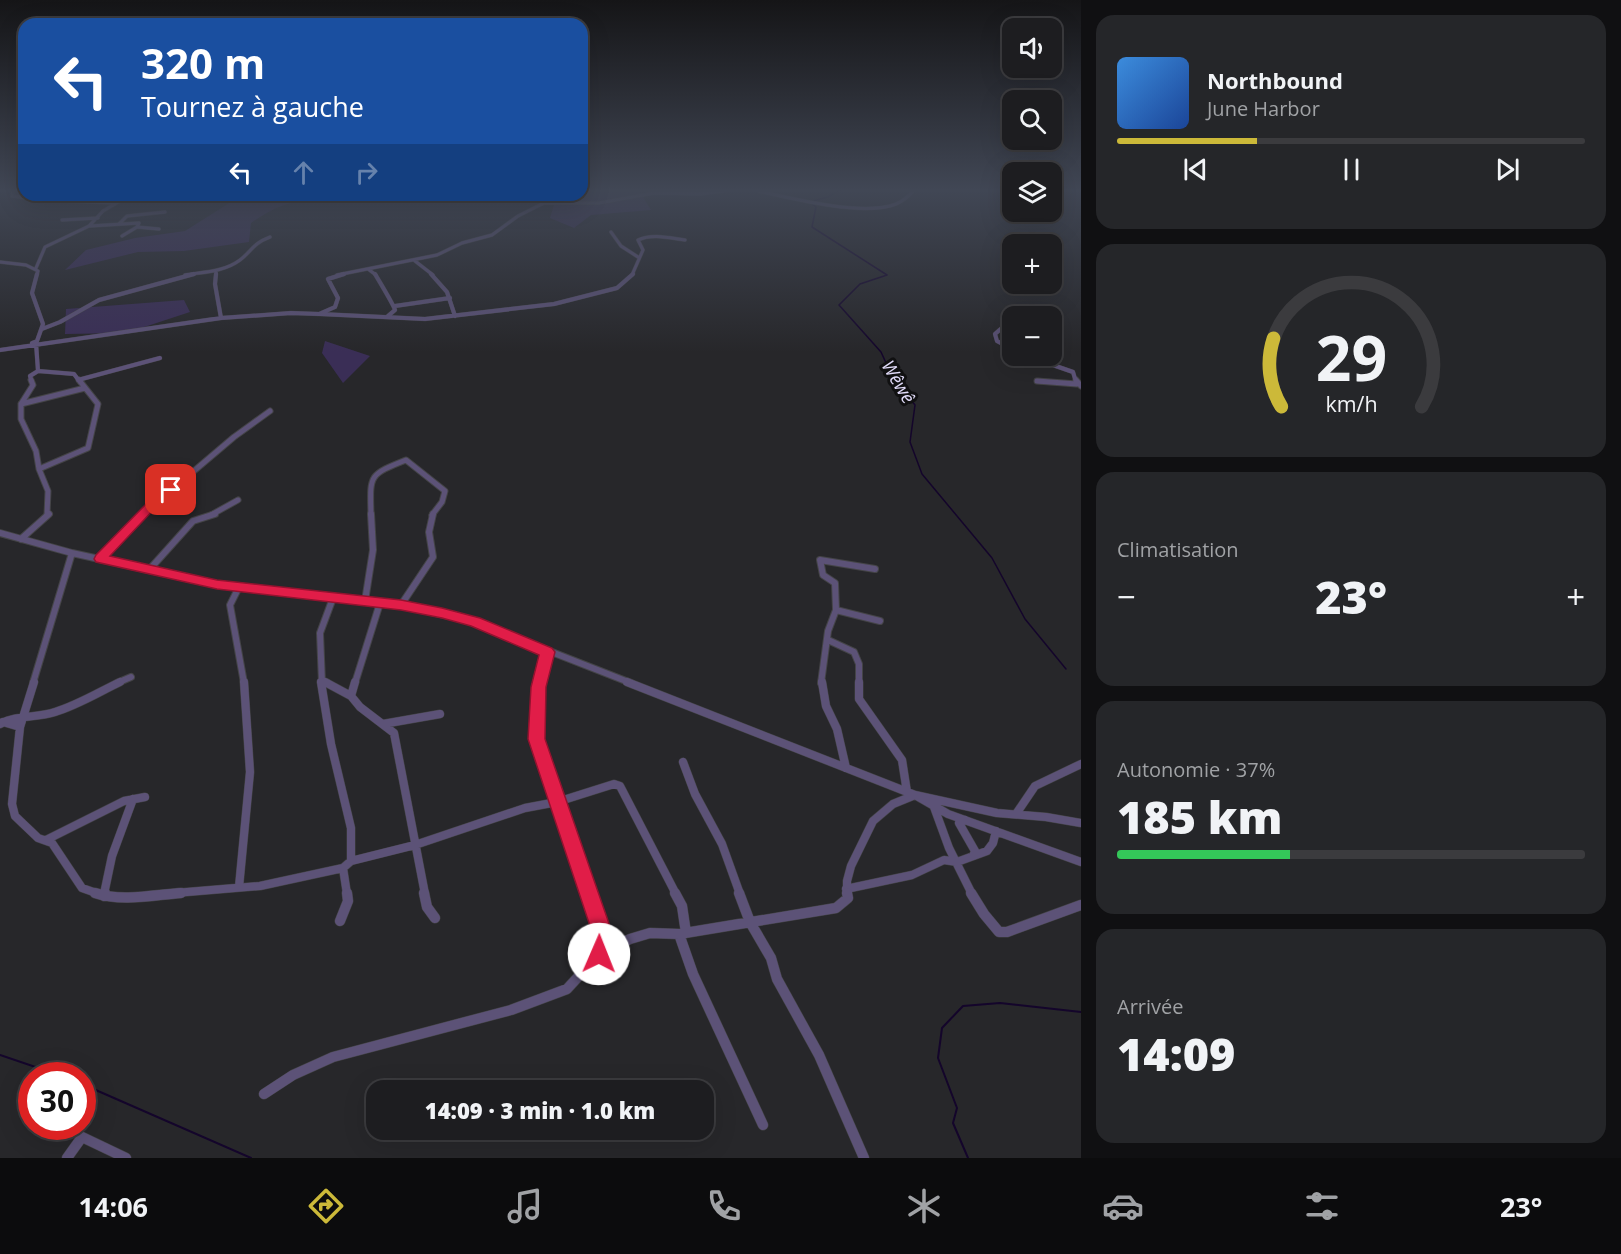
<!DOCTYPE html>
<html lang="fr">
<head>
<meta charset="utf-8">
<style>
  :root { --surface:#1d1d20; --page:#252629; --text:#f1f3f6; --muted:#a0a2a5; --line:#3b3b3e; --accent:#ccb939 }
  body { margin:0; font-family:"Open Sans",sans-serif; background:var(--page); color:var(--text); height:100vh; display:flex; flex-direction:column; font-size:22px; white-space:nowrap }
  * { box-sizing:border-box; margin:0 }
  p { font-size:20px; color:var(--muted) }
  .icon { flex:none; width:33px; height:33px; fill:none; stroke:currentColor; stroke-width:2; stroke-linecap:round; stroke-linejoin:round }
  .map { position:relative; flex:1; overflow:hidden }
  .details { display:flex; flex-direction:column; gap:15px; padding:15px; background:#101012; width:540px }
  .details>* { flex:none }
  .banner { position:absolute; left:18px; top:18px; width:570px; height:183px; border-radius:18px; box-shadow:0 6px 24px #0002,0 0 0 2px var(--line); background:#1a4fa0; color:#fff; overflow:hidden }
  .buttons { position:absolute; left:1002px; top:18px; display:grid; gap:12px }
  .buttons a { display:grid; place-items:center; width:60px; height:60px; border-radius:12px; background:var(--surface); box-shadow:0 6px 24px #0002,0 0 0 2px var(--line); font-size:30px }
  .speed { position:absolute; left:18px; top:1062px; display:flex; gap:12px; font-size:30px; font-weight:700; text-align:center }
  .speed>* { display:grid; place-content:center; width:78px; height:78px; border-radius:50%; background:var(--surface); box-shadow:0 6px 24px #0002,0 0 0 2px var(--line); line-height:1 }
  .speed .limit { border:9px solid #d22; background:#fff; color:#111 }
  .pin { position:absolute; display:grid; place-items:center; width:51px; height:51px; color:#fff; margin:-26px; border-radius:12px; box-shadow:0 3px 9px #0006 }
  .me { position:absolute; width:66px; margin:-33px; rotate:1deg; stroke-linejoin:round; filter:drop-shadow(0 0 4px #0008) }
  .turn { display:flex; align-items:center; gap:21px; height:126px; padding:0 24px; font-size:27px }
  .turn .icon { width:78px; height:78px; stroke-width:2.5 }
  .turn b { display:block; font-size:42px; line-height:51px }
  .lanes { display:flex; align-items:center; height:57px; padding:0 24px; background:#0003; justify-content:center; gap:30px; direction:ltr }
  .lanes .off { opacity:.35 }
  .big { font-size:45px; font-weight:800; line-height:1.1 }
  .details .tile { flex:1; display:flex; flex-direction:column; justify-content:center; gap:9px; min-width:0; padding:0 21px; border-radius:18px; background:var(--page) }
  .details .dial { align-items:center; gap:0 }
  .dial svg { height:156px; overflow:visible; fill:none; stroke:var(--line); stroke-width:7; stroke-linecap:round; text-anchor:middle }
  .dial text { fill:var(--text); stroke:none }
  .song { display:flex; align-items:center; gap:18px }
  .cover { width:72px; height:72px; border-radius:9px; background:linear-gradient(135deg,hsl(210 70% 55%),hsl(220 70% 35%)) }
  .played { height:6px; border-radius:3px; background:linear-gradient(90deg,var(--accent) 30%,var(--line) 30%) }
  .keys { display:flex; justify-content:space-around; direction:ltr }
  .heat { display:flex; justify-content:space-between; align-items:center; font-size:33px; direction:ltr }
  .charge { height:9px; border-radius:4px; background:linear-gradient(90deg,#34c759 37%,var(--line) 0) }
  .trip { position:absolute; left:366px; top:1080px; width:348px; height:60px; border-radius:18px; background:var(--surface); box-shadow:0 6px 24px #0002,0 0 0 2px var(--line); font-weight:800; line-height:60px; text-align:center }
  .menu { display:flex; height:96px; justify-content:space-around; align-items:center; background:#0c0c0d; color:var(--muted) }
  .menu .icon { width:42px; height:42px }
  .menu .active { color:var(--accent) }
  .menu b { font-size:27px; color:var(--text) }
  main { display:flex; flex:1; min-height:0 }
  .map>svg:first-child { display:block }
  .green { fill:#3a2e56 }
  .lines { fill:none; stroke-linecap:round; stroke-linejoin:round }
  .stream-far1 { stroke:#14052b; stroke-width:1.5 }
  .stream { stroke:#14052b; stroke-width:2 }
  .minor-far5-casing { stroke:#444447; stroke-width:4 }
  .minor-far4-casing { stroke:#444447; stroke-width:4.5 }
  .minor-far3-casing { stroke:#444447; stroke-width:7 }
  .minor-far2-casing { stroke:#444447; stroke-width:8 }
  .minor-far1-casing { stroke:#444447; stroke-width:9 }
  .minor-casing { stroke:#444447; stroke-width:11 }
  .minor-far5 { stroke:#5c5277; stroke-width:3 }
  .minor-far4 { stroke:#5c5277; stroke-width:4 }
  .minor-far3 { stroke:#5c5277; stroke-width:5 }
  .minor-far2 { stroke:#5c5277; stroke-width:6 }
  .minor-far1 { stroke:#5c5277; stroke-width:8 }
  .minor { stroke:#5c5277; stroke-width:10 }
  .route { fill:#e11d48; stroke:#92132f; stroke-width:1.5 }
  .labels { text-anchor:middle; stroke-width:6; stroke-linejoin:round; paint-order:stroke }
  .far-water-label { font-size:18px; font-style:italic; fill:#e2dcfa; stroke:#101011 }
</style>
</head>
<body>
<main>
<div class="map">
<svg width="1081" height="1158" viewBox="0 0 1081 1158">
  <rect width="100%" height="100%" fill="#27272a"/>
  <!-- green -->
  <path class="green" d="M 582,190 L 639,190 L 651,210 L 591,215 L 574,228 L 550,218 L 557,195 L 582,195 Z
    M 242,195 L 353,195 C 333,205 320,201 298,202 C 282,203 264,214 251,223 L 249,242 L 184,251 L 138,252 L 65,270 L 86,250 L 135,238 L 185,231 Z
    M 184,300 L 190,312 L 126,333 L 65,334 L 66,309 Z
    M 325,341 L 370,356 L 343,383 L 322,353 Z"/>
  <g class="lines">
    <!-- stream-far1 -->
    <path class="stream-far1" d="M 813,201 L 828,197 L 840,190
      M 812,204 L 816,207 L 812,227 L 887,275 L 860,284 L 839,305 L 881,352 L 892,376 L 915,405 L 910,442 L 922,474 L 992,558 L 1025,619 L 1066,669"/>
    <!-- stream -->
    <path class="stream" d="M 0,1055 L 62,1076
      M 82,1084 L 251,1158
      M 968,1158 L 953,1123 L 957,1108 L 938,1058 L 942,1028 L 963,1006 L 1000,1003 L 1081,1012"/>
    <!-- minor-far5 casing -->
    <g class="minor-far5-casing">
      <path id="minor-far5" d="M 13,190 L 12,196 L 42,200 L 115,203
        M 754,190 C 789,198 863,217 896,204 C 903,201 909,196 914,190
        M 126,200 L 165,195
        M 62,220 L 98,218
        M 119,224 L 127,216 L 165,212
        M 90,226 L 139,223 L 137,227
        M 611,232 L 621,246 L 638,257
        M 122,236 L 137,227 L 159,229
        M 415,261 L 433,275
        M 0,262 L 26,265 L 38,271 L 37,275
        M 36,268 L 45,247 L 89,226 L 103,211 L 130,195
        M 368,269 L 376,275
        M 185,275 C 203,272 224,272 240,260 C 253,250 252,244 270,237
        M 216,275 L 216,271
        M 337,275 L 437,255 L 462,243 L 492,235 L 518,216 L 544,203 L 599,203 L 654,193 L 700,194 L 730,190
        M 632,275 L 643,250 L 638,240 C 652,233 670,238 685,240"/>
    </g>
    <!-- minor-far4 casing -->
    <g class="minor-far4-casing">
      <path id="minor-far4" d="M 216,274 L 215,284 L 221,318
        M 375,274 C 378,279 394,306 395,310 L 388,316
        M 431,274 L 447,292 L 455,316
        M 395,306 L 450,298
        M 320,314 L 425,319 L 554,304 L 617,288 L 633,274
        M 1012,324 L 1003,327 L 995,334 L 997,341 L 1012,349
        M 1003,327 L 1004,318 L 1007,317
        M 42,329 L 60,322 L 99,300 L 194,274
        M 32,343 L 37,341 L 43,324 L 32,293 L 37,274
        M 36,343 L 38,371 L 74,374 L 80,382
        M 0,350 L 221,318 L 291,313 L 319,314 L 335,307 L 338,298 L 328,279 L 344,274
        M 1027,356 L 1073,372 L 1076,382
        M 78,380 L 160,358
        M 1037,381 L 1048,382
        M 32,382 L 30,376 L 38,371"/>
    </g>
    <!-- minor-far3 casing -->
    <g class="minor-far3-casing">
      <path id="minor-far3" d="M 31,380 L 33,385 L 21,404 L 21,419 L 36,451 L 39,469 L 48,491 L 47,515
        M 1076,380 L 1081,386
        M 1037,381 L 1077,384
        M 21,404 L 85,388
        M 39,469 L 88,448 L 98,404 L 79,380
        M 142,515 L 234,437 L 270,411
        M 211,515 L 238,500
        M 371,515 C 370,475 368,475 406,460 L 445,491 L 442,502 L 432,515"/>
    </g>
    <!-- minor-far2 casing -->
    <g class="minor-far2-casing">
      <path id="minor-far2" d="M 0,533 L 72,553 L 217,585 L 401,605 L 475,622 L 631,683
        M 21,539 L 49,514
        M 100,559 L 143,514
        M 149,570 L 193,521 L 215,514
        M 239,587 L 230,605 L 244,683
        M 365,601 L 373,550 L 371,514
        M 401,605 L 433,557 L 429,532 L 433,514
        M 836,610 L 880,621
        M 828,640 L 854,652 L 859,664 L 859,683
        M 322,680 L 328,683
        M 33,683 L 72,553
        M 117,683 L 131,677
        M 322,683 L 320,633 L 333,598
        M 355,683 L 380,603
        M 540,683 L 547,652
        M 821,683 L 828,631 L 836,610 L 835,583 L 823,575 L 820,560 L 875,569"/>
    </g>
    <!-- minor-far1 casing -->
    <g class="minor-far1-casing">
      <path id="minor-far1" d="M 34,682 L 20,727 L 12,804 L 15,816 L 38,838 L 52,843 L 82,888 L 99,894
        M 321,682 L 331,744 L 351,828 L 351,861
        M 325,682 L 351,696 L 360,707 L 394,733 L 425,894
        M 540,682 L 537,739 L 539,749 L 589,894
        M 627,682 L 915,795 L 997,813 L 1046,817 L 1081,823
        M 822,682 L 826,706 L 837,729 L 846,768
        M 859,682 L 859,699 L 902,760 L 907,792
        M 351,696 L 355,682
        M 3,722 L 20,727
        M 0,724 C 16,715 37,718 55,712 C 78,705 99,692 120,682
        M 383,724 L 440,714
        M 683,762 L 695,794 L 722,844 L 740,894
        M 934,807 L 949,848 L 972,894
        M 1016,814 L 1035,786 L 1081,764
        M 965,820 L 959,823 L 975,851 L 973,856
        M 46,840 L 124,801 L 145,797
        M 343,868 L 347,894
        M 239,887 L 250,772 L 244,682
        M 846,889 L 912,875 L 944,860 L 957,862 L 987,851 L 993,843 L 996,831
        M 104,894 L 112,856 L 133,799
        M 163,894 L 260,886 L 343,868 L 351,861 L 415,845 L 525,808 L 557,802 L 614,784 L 620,786 L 676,894
        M 847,894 L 847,881 L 851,866 L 873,821 L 893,804 L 915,795 L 948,814 L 1081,862"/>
    </g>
    <!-- minor casing -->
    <g class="minor-casing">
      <path id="minor" d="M 95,893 C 121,902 154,895 181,893
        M 424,893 L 427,907 L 435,918
        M 675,893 L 682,906 L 686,933
        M 739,893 L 750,922 L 771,958 L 777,979 L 819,1055 L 864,1158
        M 971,893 L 984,914 L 999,932 L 1007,932 L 1081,905
        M 104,896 L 105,893
        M 340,921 L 348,901 L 347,893
        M 679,934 L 693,974 L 763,1125
        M 599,954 L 630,939 L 650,933 L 679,934 L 836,908 L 848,898 L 847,893
        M 264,1094 L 293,1075 L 333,1057 L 511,1010 L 567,989 L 599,954 L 603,935 L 588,893
        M 67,1158 L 82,1137 L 126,1158"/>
    </g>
    <!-- minor-far5 -->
    <use href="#minor-far5" class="minor-far5"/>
    <!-- minor-far4 -->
    <use href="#minor-far4" class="minor-far4"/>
    <!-- minor-far3 -->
    <use href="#minor-far3" class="minor-far3"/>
    <!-- minor-far2 -->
    <use href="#minor-far2" class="minor-far2"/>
    <!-- minor-far1 -->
    <use href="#minor-far1" class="minor-far1"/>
    <!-- minor -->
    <use href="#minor" class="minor"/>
  </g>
  <!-- sky -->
  <linearGradient id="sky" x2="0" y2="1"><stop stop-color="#151517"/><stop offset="0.54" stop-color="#414755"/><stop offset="1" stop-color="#414755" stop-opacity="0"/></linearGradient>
  <rect width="1081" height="352" fill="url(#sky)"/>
  <!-- route -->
  <path class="route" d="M 171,487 L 177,490 L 175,493 L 157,506 L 110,556 L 217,580 L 401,600 L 442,608 L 480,618 L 552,648 L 555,652 L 546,687 L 545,739 L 613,935 L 606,961 L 599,964 L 591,961 L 588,954 L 593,935 L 528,739 L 531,687 L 539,655 L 471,626 L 442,618 L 401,610 L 217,589 L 96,562 L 94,559 L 96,555 L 149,501 Z"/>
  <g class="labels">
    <!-- far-water labels -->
    <g class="far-water-label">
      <text transform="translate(898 382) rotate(59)" y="6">Wêwê</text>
    </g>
  </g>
</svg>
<div class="buttons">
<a><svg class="icon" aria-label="sound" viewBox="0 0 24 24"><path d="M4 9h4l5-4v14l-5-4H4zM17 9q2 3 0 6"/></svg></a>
<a><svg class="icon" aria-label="search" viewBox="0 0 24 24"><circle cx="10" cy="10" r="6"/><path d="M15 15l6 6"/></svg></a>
<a><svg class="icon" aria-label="layers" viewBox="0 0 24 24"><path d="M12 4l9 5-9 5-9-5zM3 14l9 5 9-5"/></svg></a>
<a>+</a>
<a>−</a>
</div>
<div class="speed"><div class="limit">30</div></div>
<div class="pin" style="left:171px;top:490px;background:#d93025"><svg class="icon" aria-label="arrive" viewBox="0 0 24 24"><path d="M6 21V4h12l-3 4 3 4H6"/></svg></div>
<svg class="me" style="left:599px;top:954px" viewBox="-20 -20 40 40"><circle r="19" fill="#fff"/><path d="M0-13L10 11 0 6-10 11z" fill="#e11d48"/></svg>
<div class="trip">14:09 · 3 min · 1.0 km</div>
<div class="banner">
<div class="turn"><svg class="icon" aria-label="left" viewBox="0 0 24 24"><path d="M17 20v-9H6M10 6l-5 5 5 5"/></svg><div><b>320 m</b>Tournez à gauche</div></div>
<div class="lanes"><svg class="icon" aria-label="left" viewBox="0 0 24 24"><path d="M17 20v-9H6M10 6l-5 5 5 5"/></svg><svg class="icon off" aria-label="ahead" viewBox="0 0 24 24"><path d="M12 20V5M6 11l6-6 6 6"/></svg><svg class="icon off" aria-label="right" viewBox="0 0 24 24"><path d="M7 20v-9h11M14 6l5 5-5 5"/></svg></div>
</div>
</div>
<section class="details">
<div class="tile">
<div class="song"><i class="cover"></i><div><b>Northbound</b><p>June Harbor</p></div></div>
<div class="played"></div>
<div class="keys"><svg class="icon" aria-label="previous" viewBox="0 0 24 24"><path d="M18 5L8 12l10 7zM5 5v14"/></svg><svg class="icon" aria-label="pause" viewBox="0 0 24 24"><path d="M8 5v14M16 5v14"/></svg><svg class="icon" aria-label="next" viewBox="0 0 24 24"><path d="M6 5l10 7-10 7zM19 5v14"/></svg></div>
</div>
<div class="tile dial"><svg viewBox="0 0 100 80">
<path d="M14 69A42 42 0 1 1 86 69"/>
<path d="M14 69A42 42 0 0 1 10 34" stroke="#ccb939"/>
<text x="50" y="56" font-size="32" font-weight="700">29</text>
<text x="50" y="72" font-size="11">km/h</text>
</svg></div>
<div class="tile"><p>Climatisation</p>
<div class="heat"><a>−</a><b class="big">23°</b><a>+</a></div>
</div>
<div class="tile"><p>Autonomie · 37%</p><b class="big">185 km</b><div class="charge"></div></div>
<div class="tile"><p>Arrivée</p><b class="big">14:09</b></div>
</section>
</main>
<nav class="menu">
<b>14:06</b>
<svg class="icon active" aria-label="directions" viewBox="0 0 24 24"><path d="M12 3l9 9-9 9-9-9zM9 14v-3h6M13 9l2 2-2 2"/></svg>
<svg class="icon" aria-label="music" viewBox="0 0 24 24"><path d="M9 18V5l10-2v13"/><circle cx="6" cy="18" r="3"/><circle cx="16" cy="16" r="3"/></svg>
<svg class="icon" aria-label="phone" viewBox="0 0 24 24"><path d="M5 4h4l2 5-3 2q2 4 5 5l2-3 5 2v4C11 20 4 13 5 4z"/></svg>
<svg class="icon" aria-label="climate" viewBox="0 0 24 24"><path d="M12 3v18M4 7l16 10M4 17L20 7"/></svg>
<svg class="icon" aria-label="car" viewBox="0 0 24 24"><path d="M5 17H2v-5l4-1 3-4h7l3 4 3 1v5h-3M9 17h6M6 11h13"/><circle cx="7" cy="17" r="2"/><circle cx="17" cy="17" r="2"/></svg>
<svg class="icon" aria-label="filters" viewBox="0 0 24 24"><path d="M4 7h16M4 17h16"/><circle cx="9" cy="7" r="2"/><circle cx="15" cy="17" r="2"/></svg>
<b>23°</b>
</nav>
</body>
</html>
